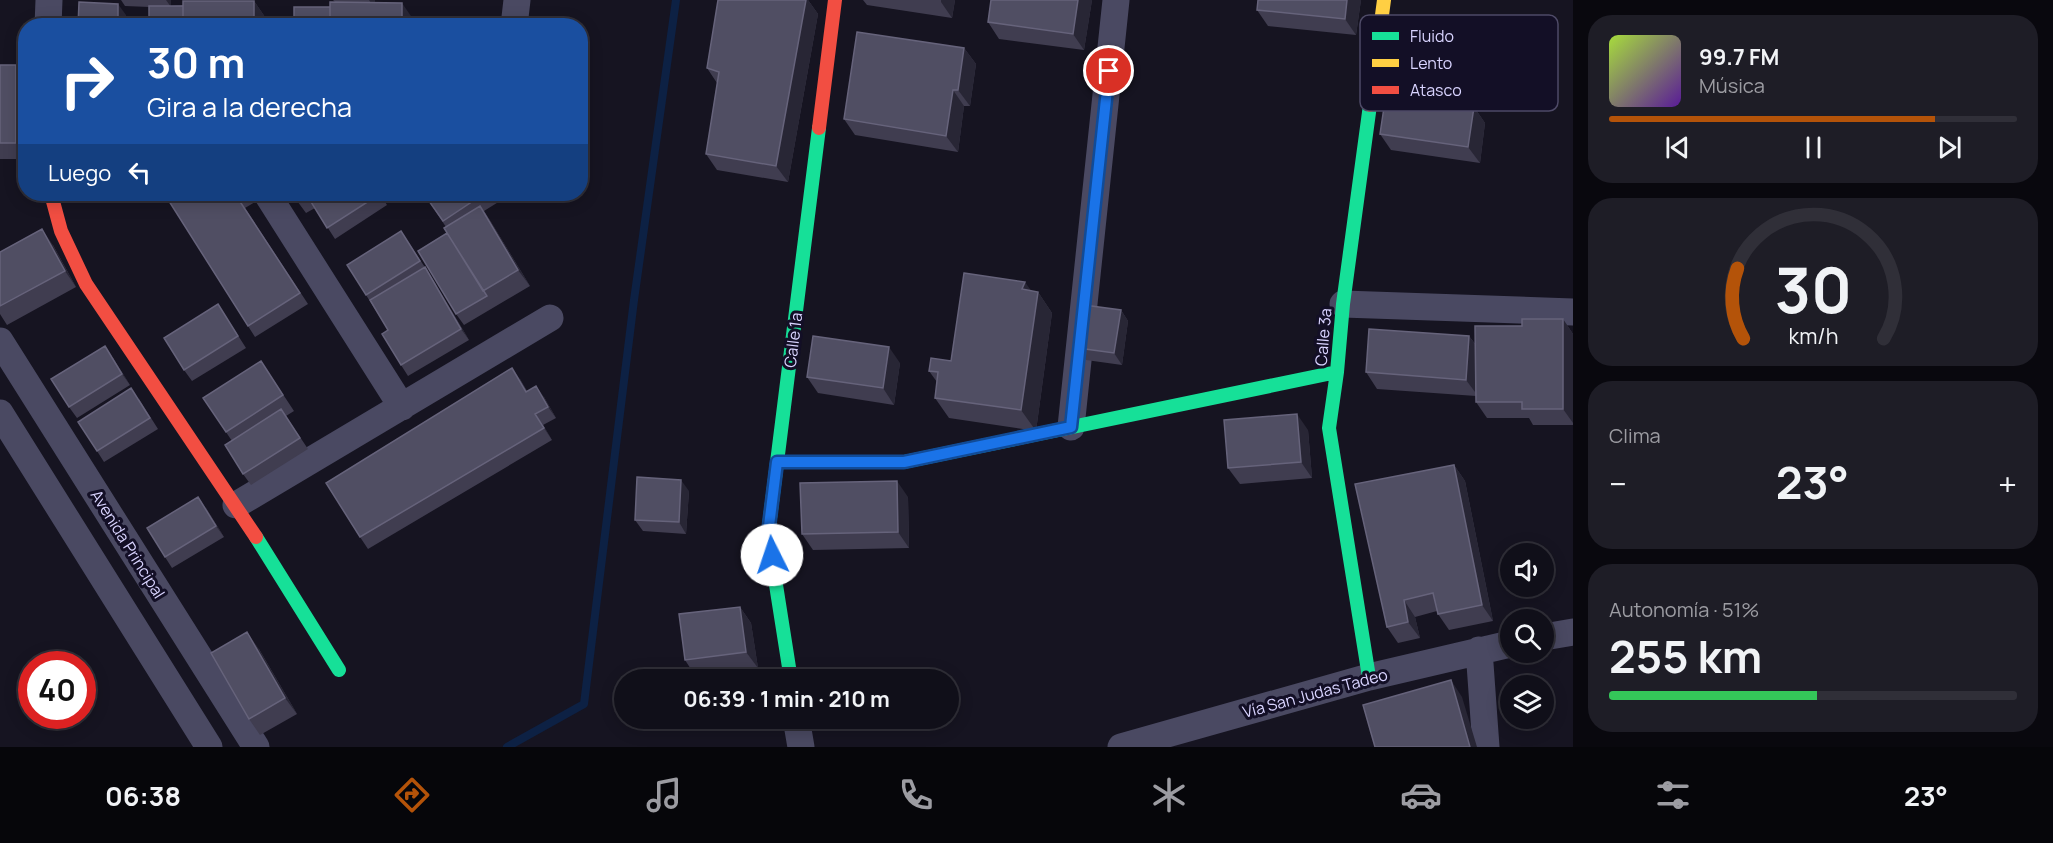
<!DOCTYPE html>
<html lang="es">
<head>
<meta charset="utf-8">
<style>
  :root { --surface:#100f19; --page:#1e1d26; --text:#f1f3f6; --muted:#9c9ca2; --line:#302f38; --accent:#b45309 }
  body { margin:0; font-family:Manrope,sans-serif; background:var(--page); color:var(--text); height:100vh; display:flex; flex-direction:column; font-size:22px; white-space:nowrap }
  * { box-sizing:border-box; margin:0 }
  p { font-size:20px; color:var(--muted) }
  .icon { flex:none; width:33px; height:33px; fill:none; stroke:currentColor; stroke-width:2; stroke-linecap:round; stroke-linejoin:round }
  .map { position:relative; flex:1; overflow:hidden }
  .details { display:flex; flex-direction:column; gap:15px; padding:15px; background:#09080e; width:480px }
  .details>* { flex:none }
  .hud { position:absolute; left:18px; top:18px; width:570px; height:183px; border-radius:24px; box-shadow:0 3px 15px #0003,0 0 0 2px var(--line); background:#1a4fa0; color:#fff; overflow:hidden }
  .fabs { position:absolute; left:1500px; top:543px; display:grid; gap:12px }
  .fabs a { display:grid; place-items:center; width:54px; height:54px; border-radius:50%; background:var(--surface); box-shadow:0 3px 15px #0003,0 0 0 2px var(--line); font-size:30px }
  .speed { position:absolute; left:18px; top:651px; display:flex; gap:12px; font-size:30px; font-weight:700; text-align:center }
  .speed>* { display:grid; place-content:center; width:78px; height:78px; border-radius:50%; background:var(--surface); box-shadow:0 3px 15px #0003,0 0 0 2px var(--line); line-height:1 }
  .speed .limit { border:9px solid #d22; background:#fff; color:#111 }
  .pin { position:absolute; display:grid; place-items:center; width:51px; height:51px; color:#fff; margin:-26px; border:3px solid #fff; border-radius:50%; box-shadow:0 2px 6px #0007 }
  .me { position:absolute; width:66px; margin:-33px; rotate:356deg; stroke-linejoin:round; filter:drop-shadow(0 0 4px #0008) }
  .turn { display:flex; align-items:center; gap:21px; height:126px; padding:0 30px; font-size:27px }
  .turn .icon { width:78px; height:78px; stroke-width:2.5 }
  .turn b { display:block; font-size:42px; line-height:51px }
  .then { display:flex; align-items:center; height:57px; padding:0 30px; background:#0003; gap:12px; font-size:22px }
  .big { font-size:45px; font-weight:700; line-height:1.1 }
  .details .card { flex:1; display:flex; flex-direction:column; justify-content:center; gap:9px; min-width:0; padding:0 21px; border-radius:24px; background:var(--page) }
  .details .dial { align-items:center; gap:0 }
  .dial svg { height:156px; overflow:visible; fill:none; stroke:var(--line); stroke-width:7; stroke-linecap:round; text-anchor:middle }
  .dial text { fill:var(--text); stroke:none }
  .song { display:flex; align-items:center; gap:18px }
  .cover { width:72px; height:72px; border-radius:9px; background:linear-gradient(135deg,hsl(80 70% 55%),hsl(270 70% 35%)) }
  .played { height:6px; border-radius:3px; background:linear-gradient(90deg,var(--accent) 80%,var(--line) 80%) }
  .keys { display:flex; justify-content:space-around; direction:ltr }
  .heat { display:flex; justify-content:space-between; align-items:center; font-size:33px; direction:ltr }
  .charge { height:9px; border-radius:4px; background:linear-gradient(90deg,#34c759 51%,var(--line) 0) }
  .trip { position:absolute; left:614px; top:669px; width:345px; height:60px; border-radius:30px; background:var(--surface); box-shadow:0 3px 15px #0003,0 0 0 2px var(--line); font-weight:700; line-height:60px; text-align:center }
  .menu { display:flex; height:96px; justify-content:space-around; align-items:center; background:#06060a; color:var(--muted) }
  .menu .icon { width:42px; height:42px }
  .menu .selected { color:var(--accent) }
  .menu b { font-size:27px; color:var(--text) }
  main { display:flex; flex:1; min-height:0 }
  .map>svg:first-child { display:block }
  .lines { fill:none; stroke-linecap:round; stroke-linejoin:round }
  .stream { stroke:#0d2144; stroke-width:8 }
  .street { stroke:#4a4962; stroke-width:27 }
  .fast { stroke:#16e098; stroke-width:14 }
  .slow { stroke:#ffcf43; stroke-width:14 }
  .jam { stroke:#f24e42; stroke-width:14 }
  .wall { fill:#403d50 }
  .shaded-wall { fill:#282635 }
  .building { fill:#504e63; stroke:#66637b; stroke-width:1.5 }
  .route-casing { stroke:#114b97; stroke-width:15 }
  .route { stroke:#1a73e8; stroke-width:10 }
  .labels { text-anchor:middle; stroke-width:6; stroke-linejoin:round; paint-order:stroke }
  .street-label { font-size:16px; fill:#d9d4ff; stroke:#130f26 }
  .key { fill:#130f26; stroke:#4e4a67; stroke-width:1.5 }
  .key-label { font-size:16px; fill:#d9d4ff }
</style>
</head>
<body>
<main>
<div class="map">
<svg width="1573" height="747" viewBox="0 0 1573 747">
  <rect width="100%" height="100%" fill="#161421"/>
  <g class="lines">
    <!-- stream -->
    <path class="stream" d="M 507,747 L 584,704 L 634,300 L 676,0"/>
    <!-- street -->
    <path class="street" d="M 48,26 L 49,0
      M 514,26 L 517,0
      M 267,194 L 402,407
      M 1343,304 L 1573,312
      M 0,341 L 256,747
      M 0,413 L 209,747
      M 1071,427 L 1116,0
      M 236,505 L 550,318
      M 1544,637 L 1573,632
      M 1479,650 L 1486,747
      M 796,718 L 801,747
      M 1121,747 L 1369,677 L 1510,644"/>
    <!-- fast -->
    <path class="fast" d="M 777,462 L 904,462 L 1337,372
      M 256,537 L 339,670
      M 1369,677 L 1329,428 L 1337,372 L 1343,304 L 1370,105
      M 791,680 L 768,534 L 819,128"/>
    <!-- slow -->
    <path class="slow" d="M 1370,105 L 1384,0"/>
    <!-- jam -->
    <path class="jam" d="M 819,128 L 835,0
      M 51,194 L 61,231 L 86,284 L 256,537"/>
  </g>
  <!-- wall -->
  <path class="wall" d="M 121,0 L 171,0 L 171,6 L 254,1 L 265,17 L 149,7 L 125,6 Z
    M 333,0 L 375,0 L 375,3 L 413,19 L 330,7 L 335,2 Z
    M 718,0 L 808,0 L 818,14 L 788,182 L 717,170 L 706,154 L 717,83 L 707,68 Z
    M 863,0 L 955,0 L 952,18 L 867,5 Z
    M 991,0 L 1092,0 L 1084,50 L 999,39 L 988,22 Z
    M 1258,0 L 1361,0 L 1356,35 L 1268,26 L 1257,10 Z
    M 964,48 L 976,64 L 970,106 L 964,106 L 958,152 L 855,135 L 844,119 Z
    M 0,65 L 16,65 L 26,78 L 26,159 L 0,159 Z
    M 1474,107 L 1485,123 L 1480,163 L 1391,150 L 1380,134 Z
    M 174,194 L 249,194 L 255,202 L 245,208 L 308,304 L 255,337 L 248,326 Z
    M 292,194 L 380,194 L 387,205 L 335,239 L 315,208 L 306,213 Z
    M 424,194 L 511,194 L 484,211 L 491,222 L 530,286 L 464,325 L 456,314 L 446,227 Z
    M 401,231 L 432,278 L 469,340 L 408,376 L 401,365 L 388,330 L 366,295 Z
    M 53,245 L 76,287 L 7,325 L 0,314 L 0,252 Z
    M 1031,291 L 1038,292 L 1052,313 L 1036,431 L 949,418 L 935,398 L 937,382 L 929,371 L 951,361 Z
    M 218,304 L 246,348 L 192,381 L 184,370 Z
    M 1121,310 L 1128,321 L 1122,365 L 1086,360 L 1078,348 Z
    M 1563,319 L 1573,334 L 1573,425 L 1533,425 L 1529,418 L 1487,418 L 1476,402 L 1476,396 L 1377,389 L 1366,372 L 1469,336 L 1476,345 L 1522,326 Z
    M 113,358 L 130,385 L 77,418 L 69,407 Z
    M 261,361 L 294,411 L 286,416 L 308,449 L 251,485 L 243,474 L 232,441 L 203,398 Z
    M 900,363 L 894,405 L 818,393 L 807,377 Z
    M 520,379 L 527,391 L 544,397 L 556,418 L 543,425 L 552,440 L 368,549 L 360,537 Z
    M 139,399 L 158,429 L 104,462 L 97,451 Z
    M 1308,430 L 1312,478 L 1240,484 L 1228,468 Z
    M 1454,465 L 1465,481 L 1493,621 L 1449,630 L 1438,614 L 1437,611 L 1415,617 L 1420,638 L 1398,643 L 1387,627 Z
    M 689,491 L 686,534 L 643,531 L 635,520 Z
    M 908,497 L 909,548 L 813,550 L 802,534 Z
    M 206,508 L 224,537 L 172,568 L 165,557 Z
    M 740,607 L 751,623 L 758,668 L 696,677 L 685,660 Z
    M 259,649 L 297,714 L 260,735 L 249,719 Z"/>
  <!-- shaded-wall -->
  <path class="shaded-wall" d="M 166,0 L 171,0 L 171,7 Z
    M 369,0 L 375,0 L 375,9 Z
    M 806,0 L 808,0 L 818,14 L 788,182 L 776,166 Z
    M 941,0 L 955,0 L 952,18 L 941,2 Z
    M 1078,0 L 1092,0 L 1084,50 L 1073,34 Z
    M 1347,0 L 1361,0 L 1356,35 L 1345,19 Z
    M 254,1 L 265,17 L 265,26 L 254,26 Z
    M 402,3 L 413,19 L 413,26 L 402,26 Z
    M 118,4 L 126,15 L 126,26 L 118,26 Z
    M 964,48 L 976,64 L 970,106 L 958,90 Z
    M 16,65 L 26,78 L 26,157 L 16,143 Z
    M 953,90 L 964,106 L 958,152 L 946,136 Z
    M 1474,107 L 1485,123 L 1480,163 L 1468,147 Z
    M 480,206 L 491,222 L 530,286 L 518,270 Z
    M 42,229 L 53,245 L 76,287 L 65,271 Z
    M 425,267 L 432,278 L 469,340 L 461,329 Z
    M 1025,282 L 1037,299 L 1038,292 L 1052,313 L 1036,431 L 1021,410 L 1022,289 Z
    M 1121,310 L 1128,321 L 1122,365 L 1114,353 Z
    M 1563,319 L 1573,334 L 1573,423 L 1563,409 Z
    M 1469,336 L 1481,352 L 1478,396 L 1466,380 Z
    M 105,346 L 113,358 L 130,385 L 122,374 Z
    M 889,347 L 900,363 L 894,405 L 883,388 Z
    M 512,368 L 520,379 L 533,403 L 526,392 Z
    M 536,386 L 544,397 L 556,418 L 548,407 Z
    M 535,414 L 543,425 L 552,440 L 544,428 Z
    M 1297,414 L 1308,430 L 1312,478 L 1301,462 Z
    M 1454,465 L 1465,481 L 1493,621 L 1482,605 Z
    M 681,480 L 689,491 L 686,534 L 679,522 Z
    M 897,481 L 908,497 L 909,548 L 898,532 Z
    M 198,497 L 206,508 L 224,537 L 216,526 Z
    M 1404,600 L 1415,617 L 1420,638 L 1408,622 Z
    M 740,607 L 751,623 L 758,668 L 746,652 Z
    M 247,632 L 259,649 L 297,714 L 285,698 Z
    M 1451,680 L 1462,697 L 1477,747 L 1470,747 Z"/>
  <!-- building -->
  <path class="building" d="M 718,0 L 806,0 L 776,166 L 706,154 L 719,72 L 707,68 Z
    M 991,0 L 1078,0 L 1073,34 L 988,22 Z
    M 1258,0 L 1347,0 L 1345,19 L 1257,10 Z
    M 183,1 L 254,1 L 254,26 L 183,26 Z
    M 79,2 L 118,4 L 118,26 L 78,26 Z
    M 330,2 L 402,3 L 402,26 L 330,26 Z
    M 149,6 L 183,6 L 183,26 L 149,26 Z
    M 294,7 L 330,7 L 330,26 L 294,26 Z
    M 857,32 L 964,48 L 958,90 L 953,90 L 946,136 L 844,119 Z
    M 0,65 L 16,65 L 16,143 L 0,143 Z
    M 1386,94 L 1474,107 L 1468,147 L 1380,134 Z
    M 174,194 L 244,194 L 237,197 L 300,293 L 248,326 L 167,198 Z
    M 292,194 L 301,194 L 294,197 Z
    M 313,194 L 380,194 L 327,228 L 308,197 Z
    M 424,194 L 468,194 L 473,201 L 443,221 Z
    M 468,194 L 486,194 L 474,202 Z
    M 480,206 L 518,270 L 483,291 L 444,228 Z
    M 42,229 L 65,271 L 0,306 L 0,252 Z
    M 401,231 L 420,261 L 366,295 L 347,265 Z
    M 447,233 L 487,296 L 456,314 L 418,251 Z
    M 425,267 L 461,329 L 401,365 L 382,334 L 388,330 L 370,300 Z
    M 964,273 L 1025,282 L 1022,289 L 1038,292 L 1021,410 L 935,398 L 938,372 L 929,371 L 931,358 L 951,361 Z
    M 218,304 L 238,336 L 184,370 L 164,338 Z
    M 1084,305 L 1121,310 L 1114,353 L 1078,348 Z
    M 1522,319 L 1563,319 L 1563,409 L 1522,409 L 1522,402 L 1476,402 L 1475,326 L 1522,326 Z
    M 1369,329 L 1469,336 L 1466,380 L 1366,372 Z
    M 813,336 L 889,347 L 883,388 L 807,377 Z
    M 105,346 L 122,374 L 69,407 L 51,379 Z
    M 261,361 L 283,395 L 226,432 L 203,398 Z
    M 512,368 L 526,392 L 536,386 L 548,407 L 535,414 L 544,428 L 360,537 L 326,483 Z
    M 131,388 L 150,418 L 97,451 L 78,422 Z
    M 281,409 L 300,438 L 243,474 L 225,445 Z
    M 1297,414 L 1301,462 L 1228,468 L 1224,420 Z
    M 1454,465 L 1482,605 L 1438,614 L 1433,593 L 1404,600 L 1408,622 L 1387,627 L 1355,484 Z
    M 637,477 L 681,480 L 679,522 L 635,520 Z
    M 897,481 L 898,532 L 802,534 L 800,483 Z
    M 198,497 L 216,526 L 165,557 L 147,528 Z
    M 740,607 L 746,652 L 685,660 L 679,614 Z
    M 247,632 L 285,698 L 249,719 L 211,653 Z
    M 1451,680 L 1470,747 L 1375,747 L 1363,705 Z"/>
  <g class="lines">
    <!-- route casing -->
    <g class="route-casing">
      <path id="route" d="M 772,555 L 768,534 L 777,462 L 904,462 L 1071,427 L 1109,71"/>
    </g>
    <!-- route -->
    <use href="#route" class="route"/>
  </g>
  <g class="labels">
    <!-- street labels -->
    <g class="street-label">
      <text transform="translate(1323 337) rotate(-85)" y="6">Calle 3a</text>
      <text transform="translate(793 340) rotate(-83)" y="6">Calle 1a</text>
      <text transform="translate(128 544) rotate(58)" y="6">Avenida Principal</text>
      <text transform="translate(1315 693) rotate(-15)" y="6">Vía San Judas Tadeo</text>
    </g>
  </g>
  <!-- legend -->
  <rect x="1360" y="15" width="198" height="96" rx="9" class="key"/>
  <rect x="1372" y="32" width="27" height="8" fill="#16e098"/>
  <rect x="1372" y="59" width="27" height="8" fill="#ffcf43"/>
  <rect x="1372" y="86" width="27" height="8" fill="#f24e42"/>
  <g class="key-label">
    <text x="1410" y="42">Fluido</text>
    <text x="1410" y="69">Lento</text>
    <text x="1410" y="96">Atasco</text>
  </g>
</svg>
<div class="fabs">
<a><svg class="icon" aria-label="sound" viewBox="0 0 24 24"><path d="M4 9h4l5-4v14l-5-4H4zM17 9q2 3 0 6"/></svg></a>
<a><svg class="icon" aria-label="search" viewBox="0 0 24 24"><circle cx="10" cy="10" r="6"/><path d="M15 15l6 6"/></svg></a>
<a><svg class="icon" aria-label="layers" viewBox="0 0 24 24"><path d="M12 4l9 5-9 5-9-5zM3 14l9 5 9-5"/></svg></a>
</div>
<div class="speed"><div class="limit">40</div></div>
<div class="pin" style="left:1109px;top:71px;background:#d93025"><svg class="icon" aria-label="arrive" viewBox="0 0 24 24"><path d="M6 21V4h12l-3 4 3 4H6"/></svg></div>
<svg class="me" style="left:772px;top:555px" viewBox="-20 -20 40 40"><circle r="19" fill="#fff"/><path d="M0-13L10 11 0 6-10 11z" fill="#1a73e8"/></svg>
<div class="trip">06:39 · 1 min · 210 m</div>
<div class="hud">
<div class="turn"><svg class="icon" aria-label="right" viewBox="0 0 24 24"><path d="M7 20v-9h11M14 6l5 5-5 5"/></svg><div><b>30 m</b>Gira a la derecha</div></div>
<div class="then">Luego<svg class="icon" aria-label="left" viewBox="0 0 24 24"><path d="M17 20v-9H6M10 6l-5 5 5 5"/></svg></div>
</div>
</div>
<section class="details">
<div class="card">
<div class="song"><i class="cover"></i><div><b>99.7 FM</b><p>Música</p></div></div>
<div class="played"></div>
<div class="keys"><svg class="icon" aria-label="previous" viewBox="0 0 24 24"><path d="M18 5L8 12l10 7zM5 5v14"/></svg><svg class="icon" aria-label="pause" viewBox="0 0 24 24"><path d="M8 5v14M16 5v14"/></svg><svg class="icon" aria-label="next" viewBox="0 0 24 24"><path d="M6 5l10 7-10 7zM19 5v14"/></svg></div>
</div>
<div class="card dial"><svg viewBox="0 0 100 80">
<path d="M14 69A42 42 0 1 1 86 69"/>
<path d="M14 69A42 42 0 0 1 11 33" stroke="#b45309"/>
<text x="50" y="56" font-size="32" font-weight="700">30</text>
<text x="50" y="72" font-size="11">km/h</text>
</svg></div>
<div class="card"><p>Clima</p>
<div class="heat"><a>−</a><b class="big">23°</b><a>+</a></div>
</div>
<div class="card"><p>Autonomía · 51%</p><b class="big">255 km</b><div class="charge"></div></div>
</section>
</main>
<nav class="menu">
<b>06:38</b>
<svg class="icon selected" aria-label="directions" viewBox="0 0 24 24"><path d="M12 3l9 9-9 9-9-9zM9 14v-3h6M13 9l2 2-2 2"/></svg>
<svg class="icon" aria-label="music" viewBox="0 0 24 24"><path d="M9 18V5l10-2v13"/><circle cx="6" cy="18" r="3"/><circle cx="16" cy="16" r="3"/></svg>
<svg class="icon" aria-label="phone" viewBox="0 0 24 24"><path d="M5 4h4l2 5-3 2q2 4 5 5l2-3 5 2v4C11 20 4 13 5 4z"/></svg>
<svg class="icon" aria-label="climate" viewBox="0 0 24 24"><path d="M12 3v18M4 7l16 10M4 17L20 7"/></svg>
<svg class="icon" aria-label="car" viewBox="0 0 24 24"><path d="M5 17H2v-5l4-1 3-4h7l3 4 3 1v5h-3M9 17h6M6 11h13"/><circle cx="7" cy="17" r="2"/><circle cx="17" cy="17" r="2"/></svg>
<svg class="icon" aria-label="filters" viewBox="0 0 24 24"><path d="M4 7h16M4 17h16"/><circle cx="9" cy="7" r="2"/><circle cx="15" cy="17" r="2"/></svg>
<b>23°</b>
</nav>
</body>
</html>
